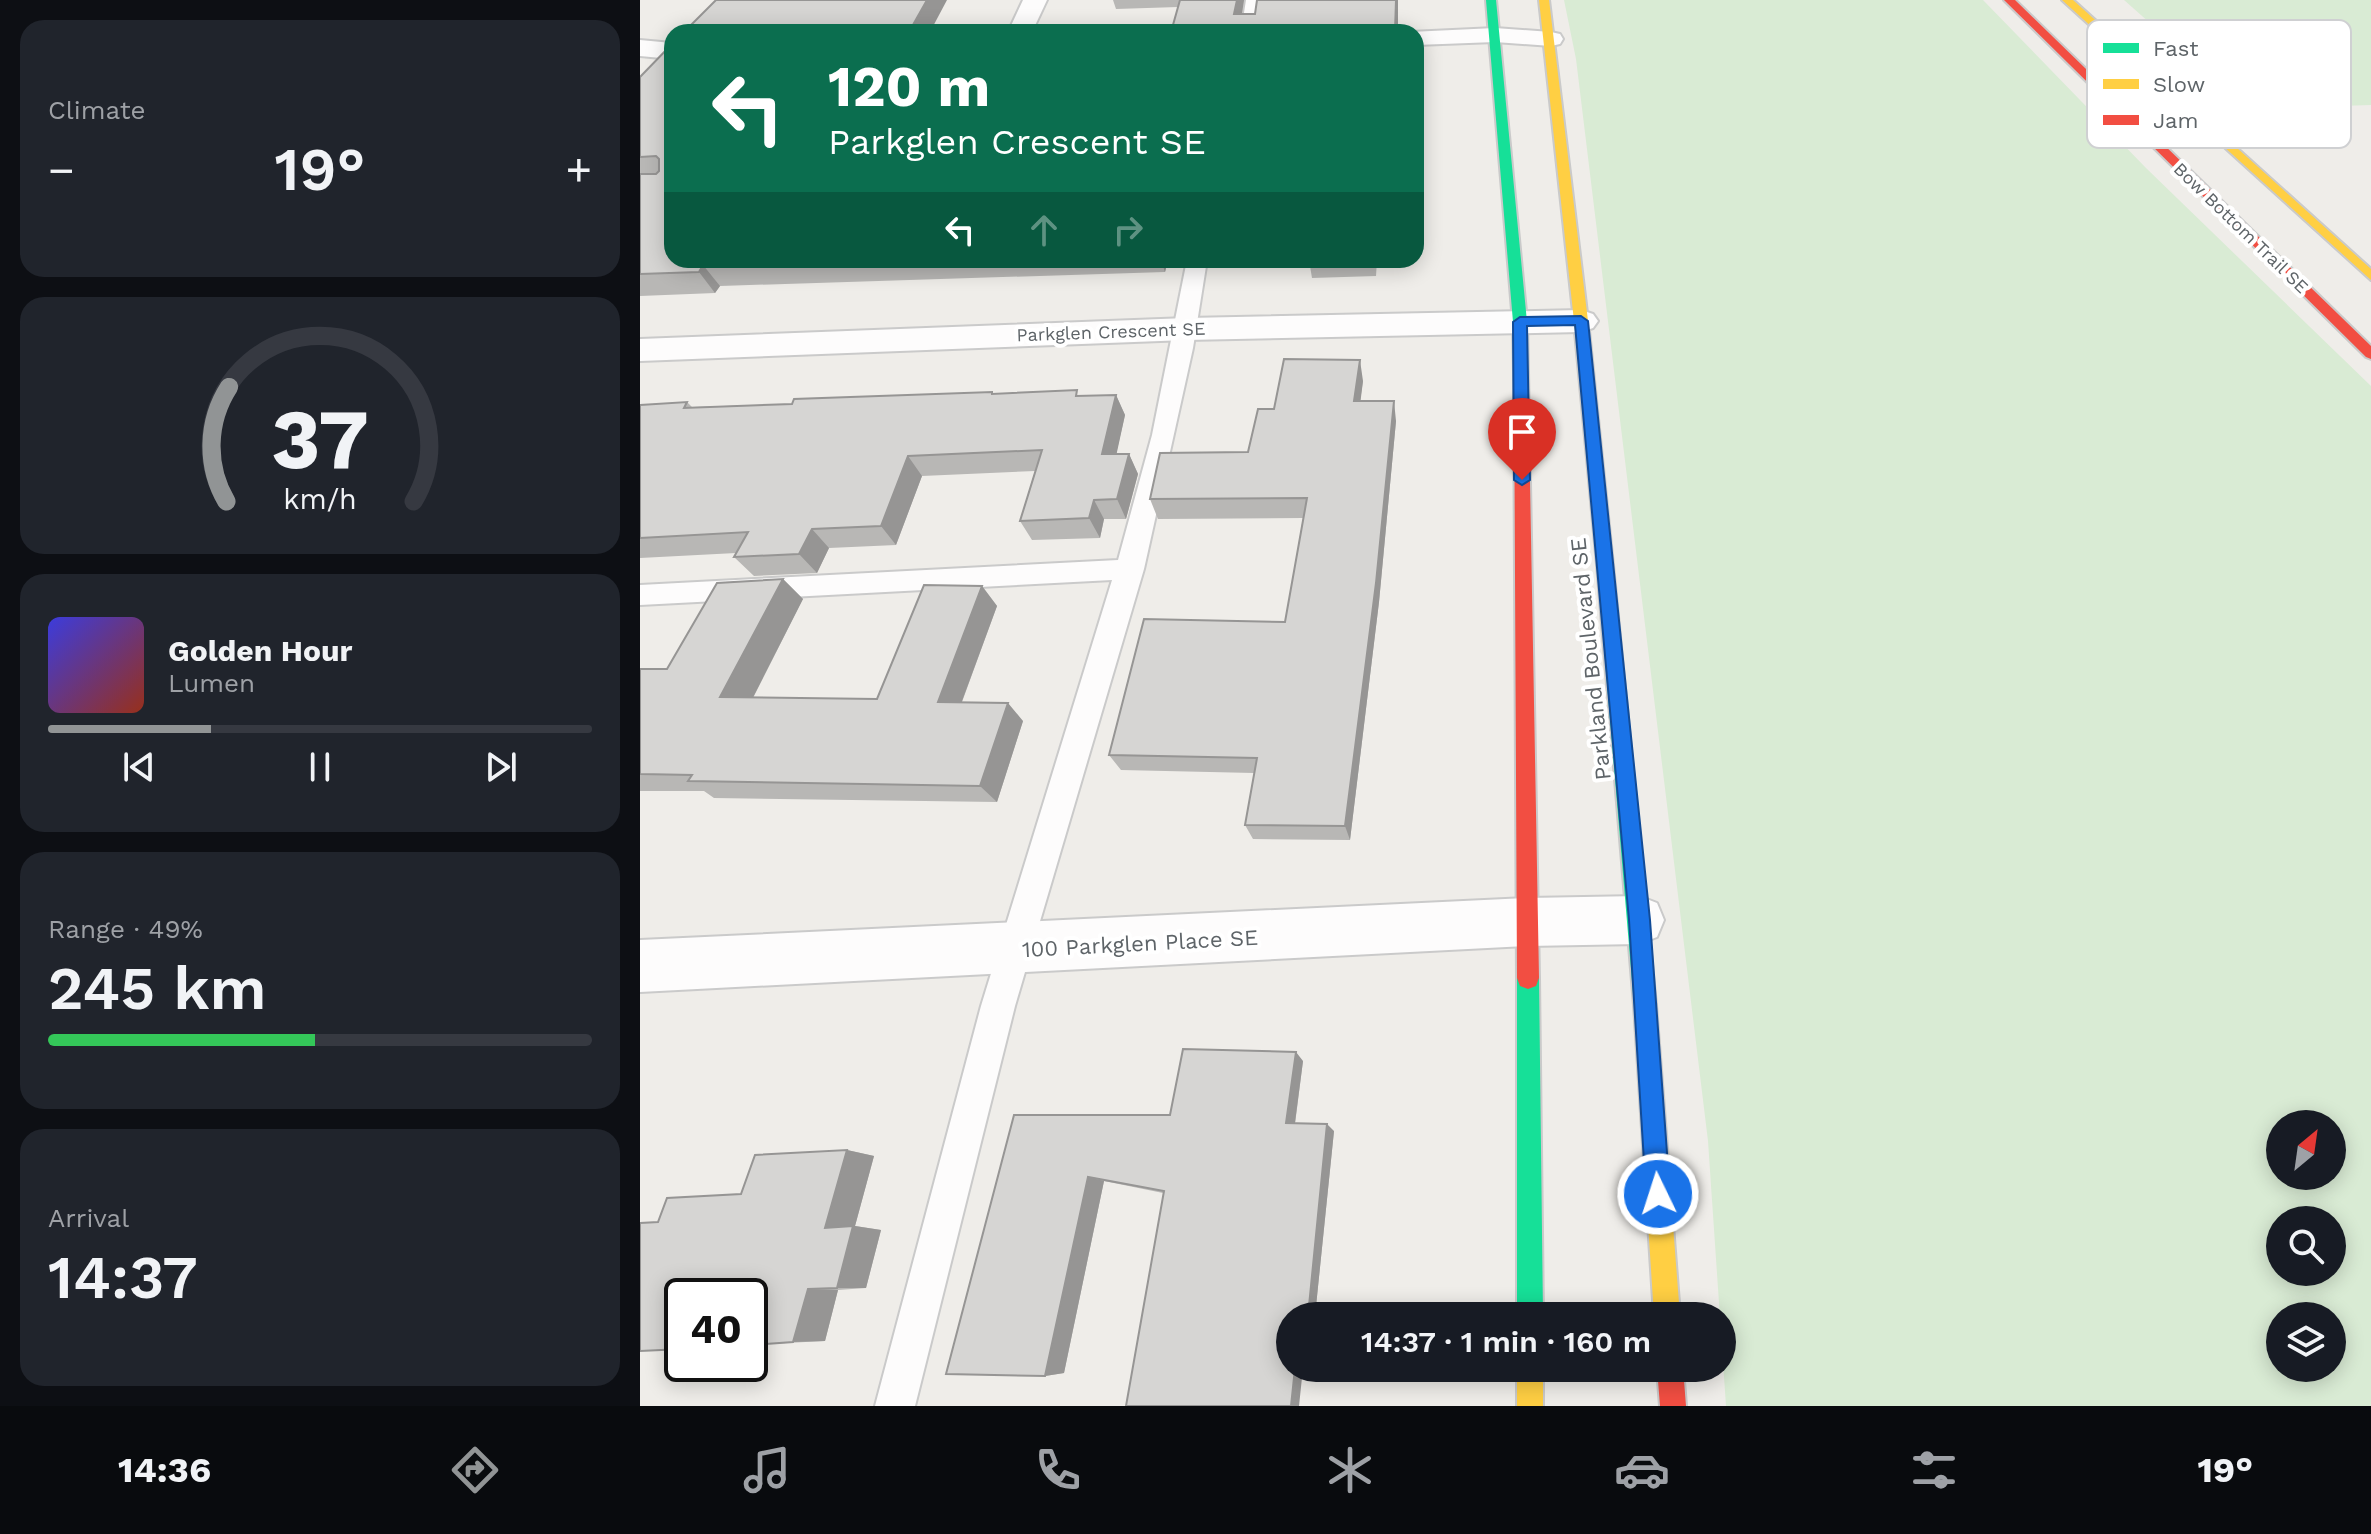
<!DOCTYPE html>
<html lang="en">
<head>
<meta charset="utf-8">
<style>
  :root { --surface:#171b24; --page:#20242c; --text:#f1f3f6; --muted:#9ea1a6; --line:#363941; --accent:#919495 }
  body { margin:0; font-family:"Work Sans",sans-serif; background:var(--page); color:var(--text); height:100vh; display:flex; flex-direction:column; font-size:30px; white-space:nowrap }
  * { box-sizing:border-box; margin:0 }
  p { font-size:26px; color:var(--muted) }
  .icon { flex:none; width:44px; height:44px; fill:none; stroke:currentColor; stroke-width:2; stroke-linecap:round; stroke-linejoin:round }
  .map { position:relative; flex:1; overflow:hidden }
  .panel { display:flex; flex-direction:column; gap:20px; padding:20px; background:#0d0f14; width:640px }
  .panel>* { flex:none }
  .hud { position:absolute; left:24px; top:24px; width:760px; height:244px; border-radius:24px; box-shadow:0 4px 20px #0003; background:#0b6e4f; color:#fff; overflow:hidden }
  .needle { width:52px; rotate:29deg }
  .buttons { position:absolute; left:1626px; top:1110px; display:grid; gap:16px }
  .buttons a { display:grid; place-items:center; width:80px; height:80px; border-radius:50%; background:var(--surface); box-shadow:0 4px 20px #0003; font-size:40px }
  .speed { position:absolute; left:24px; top:1278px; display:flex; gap:16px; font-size:40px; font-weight:700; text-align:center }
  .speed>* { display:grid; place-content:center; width:104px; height:104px; border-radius:50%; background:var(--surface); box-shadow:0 4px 20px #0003; line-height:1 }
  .speed .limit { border:4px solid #111; border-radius:12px; background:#fff; color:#111 }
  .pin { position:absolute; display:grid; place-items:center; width:68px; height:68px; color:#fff; margin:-82px -34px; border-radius:50% 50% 50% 0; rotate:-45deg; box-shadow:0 0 8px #0007 }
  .pin .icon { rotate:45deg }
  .me { position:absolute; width:88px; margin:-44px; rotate:356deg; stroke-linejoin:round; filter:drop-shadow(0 0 6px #0008) }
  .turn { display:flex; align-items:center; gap:28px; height:168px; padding:0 32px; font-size:36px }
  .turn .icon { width:104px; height:104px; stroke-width:2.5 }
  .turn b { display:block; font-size:56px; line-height:68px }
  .lanes { display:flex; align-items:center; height:76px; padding:0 32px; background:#0003; justify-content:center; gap:40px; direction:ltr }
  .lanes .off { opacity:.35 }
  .big { font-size:60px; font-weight:600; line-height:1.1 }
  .panel .tile { flex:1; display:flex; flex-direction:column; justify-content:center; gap:12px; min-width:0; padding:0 28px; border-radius:24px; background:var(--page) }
  .panel .dial { align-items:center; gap:0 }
  .dial svg { height:208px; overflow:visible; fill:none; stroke:var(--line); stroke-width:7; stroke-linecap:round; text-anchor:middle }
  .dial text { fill:var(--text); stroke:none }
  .song { display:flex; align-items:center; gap:24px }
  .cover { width:96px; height:96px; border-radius:12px; background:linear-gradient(135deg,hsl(240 70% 55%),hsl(10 70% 35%)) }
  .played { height:8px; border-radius:4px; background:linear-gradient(90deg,var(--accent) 30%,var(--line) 30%) }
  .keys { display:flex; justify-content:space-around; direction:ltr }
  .heat { display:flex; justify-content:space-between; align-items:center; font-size:44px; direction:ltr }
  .charge { height:12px; border-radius:6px; background:linear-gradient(90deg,#34c759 49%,var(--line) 0) }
  .trip { position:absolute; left:636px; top:1302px; width:460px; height:80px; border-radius:40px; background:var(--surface); box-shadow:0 4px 20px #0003; font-weight:600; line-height:80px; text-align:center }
  .menu { display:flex; height:128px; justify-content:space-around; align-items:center; background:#090b0e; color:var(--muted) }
  .menu .icon { width:56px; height:56px }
  .menu .active { color:var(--accent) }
  .menu b { font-size:36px; color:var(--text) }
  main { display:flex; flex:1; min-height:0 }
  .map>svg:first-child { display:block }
  .green { fill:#d9ebd4; fill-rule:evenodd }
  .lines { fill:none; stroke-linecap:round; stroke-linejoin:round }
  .lane-casing { stroke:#cacaca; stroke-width:4 }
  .street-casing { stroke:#cacaca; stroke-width:4 }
  .fast-casing { stroke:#cacaca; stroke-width:4 }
  .slow-casing { stroke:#cacaca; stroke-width:4 }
  .jam-casing { stroke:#cacaca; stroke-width:4 }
  .lane { fill:#fdfcfc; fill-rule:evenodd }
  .street { fill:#fdfcfc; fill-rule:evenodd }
  .fast { fill:#16e098; fill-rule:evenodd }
  .slow { fill:#ffcf43; fill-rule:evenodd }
  .jam { fill:#f24e42; fill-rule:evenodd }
  .wall { fill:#b8b7b5 }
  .shaded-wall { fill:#969594 }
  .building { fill:#d6d5d3; stroke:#969594; stroke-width:2 }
  .route { fill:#1a73e8; stroke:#114b97; stroke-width:2 }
  .labels { text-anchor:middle; stroke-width:8; stroke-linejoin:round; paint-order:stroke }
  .far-street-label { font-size:18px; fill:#5e6468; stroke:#fff }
  .street-label { font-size:22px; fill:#5e6468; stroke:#fff }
  .key { fill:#fff; stroke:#cfd0d2; stroke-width:2 }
  .key-label { font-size:22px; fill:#5e6468 }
</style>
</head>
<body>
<main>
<section class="panel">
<div class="tile"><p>Climate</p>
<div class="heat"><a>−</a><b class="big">19°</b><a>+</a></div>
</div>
<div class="tile dial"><svg viewBox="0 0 100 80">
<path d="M14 69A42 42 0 1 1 86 69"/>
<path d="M14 69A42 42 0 0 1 15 25" stroke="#919495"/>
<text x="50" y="56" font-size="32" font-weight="700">37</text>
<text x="50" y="72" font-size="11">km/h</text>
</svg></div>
<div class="tile">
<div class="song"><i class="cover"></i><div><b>Golden Hour</b><p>Lumen</p></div></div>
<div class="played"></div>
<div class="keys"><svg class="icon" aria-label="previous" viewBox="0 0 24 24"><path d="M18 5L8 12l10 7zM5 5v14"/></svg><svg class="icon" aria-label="pause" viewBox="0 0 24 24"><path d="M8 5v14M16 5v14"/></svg><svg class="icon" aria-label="next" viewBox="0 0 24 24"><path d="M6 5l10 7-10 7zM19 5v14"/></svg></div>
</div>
<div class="tile"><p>Range · 49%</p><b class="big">245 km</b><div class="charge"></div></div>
<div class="tile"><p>Arrival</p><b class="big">14:37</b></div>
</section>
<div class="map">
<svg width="1731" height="1406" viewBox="0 0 1731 1406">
  <rect width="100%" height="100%" fill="#efede9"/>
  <!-- green -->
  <path class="green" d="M 924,0 L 1343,0 L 1506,168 L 1731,386 L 1731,1406 L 1086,1406 L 1068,1141 L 936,59 ZM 1640,1124 L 1692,1124 L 1692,1176 L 1640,1176 ZM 1640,1220 L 1692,1220 L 1692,1272 L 1640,1272 ZM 1640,1316 L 1692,1316 L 1692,1368 L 1640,1368 Z
    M 1484,0 L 1731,0 L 1731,105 L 1607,109 Z"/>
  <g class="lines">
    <!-- lane casing -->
    <g class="lane-casing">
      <path id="lane" d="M 606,0 L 622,0 L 617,32 L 601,32 Z
        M 547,260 L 567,260 L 553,348 L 504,569 L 375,1006 L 275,1406 L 235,1406 L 341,1006 L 472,580 L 0,605 L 0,585 L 478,560 L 512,435 Z"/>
    </g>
    <!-- street casing -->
    <g class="street-casing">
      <path id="street" d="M 383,0 L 407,0 L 392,32 L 368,32 Z
        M 855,28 L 911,32 L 920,34 L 923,39 L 920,44 L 911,46 L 855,42 L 776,45 L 776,32 L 770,32 Z
        M 0,40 L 32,43 L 32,59 L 0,56 Z
        M 941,310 L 953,314 L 958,321 L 953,328 L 941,332 L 547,340 L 0,361 L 0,339 L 547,318 Z
        M 999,896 L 1017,903 L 1024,920 L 1017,937 L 999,944 L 888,946 L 0,992 L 0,940 L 888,898 Z"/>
    </g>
    <!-- fast casing -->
    <g class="fast-casing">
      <path id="fast" d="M 846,0 L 856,0 L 887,322 L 888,372 L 881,377 L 874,372 L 873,322 Z
        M 965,559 L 973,565 L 1016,1005 L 1013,1013 L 1005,1016 L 997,1013 L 994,1005 L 957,565 Z
        M 888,967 L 896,970 L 899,978 L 903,1316 L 877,1316 L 877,978 L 880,970 Z"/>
    </g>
    <!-- slow casing -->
    <g class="slow-casing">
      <path id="slow" d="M 899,0 L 909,0 L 948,321 L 973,565 L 965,571 L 957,565 L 934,321 Z
        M 1422,0 L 1433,0 L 1731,269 L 1731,280 Z
        M 1005,994 L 1013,997 L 1016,1005 L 1040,1316 L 1014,1316 L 994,1005 L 997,997 Z
        M 877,1368 L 903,1368 L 903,1406 L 877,1406 Z"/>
    </g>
    <!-- jam casing -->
    <g class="jam-casing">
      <path id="jam" d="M 1364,0 L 1375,0 L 1731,346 L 1731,359 L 1726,357 Z
        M 881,367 L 888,372 L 899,978 L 896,986 L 888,989 L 880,986 L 877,978 L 874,372 Z
        M 1017,1368 L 1043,1368 L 1046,1406 L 1020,1406 Z"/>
    </g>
    <!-- lane -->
    <use href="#lane" class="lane"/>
    <!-- street -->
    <use href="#street" class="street"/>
    <!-- fast -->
    <use href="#fast" class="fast"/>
    <!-- slow -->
    <use href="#slow" class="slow"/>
    <!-- jam -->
    <use href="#jam" class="jam"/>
  </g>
  <!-- wall -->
  <path class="wall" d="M 473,0 L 604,0 L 602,14 L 615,14 L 617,0 L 758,0 L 758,32 L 531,32 L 538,7 L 476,9 Z
    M 32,44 L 32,260 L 545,260 L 543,263 L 527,264 L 525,272 L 80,286 L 75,293 L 0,296 L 0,77 Z
    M 569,260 L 630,260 L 570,262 Z
    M 669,260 L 737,260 L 736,276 L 672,278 Z
    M 723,381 L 720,401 L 756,421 L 739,602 L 710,840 L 613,839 L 605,825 L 614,773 L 481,770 L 469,755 L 645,622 L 663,518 L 518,519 L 510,499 L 608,452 L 634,409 Z
    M 354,394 L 440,396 L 476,395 L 485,415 L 476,454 L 489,454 L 498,474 L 486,519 L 464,519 L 460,538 L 392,540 L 380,521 L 395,471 L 282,476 L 256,545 L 189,548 L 177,573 L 114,576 L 94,557 L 96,553 L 0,558 L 0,405 L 47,402 L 52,407 L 152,404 Z
    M 143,579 L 163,599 L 113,698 L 237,699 L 342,586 L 357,606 L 322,702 L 383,721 L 357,802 L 74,798 L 64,791 L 0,791 L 0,669 L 27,669 Z
    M 663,1061 L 655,1124 L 694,1131 L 675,1316 L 650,1316 L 523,1193 L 464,1181 L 424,1373 L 405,1376 L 374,1115 L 530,1115 Z
    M 207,1150 L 234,1156 L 215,1226 L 241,1230 L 226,1288 L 198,1290 L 185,1341 L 110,1345 L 18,1222 L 101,1194 Z"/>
  <!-- shaded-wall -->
  <path class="shaded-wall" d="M 287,0 L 307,0 L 290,32 L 269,32 Z
    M 597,0 L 604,0 L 599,32 L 594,14 Z
    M 756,0 L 758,0 L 758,32 L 755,32 Z
    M 521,260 L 526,260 L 527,264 L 525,272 Z
    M 63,265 L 80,286 L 75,293 L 59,272 Z
    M 720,360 L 723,381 L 718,421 L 714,401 Z
    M 476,395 L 485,415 L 472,475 L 462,454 Z
    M 754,401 L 756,421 L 739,602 L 710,840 L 705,826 Z
    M 489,454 L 498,474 L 486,519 L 477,499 Z
    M 268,456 L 282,476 L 256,545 L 241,526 Z
    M 454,500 L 464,519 L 460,538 L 449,518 Z
    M 172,529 L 189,548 L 177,573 L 159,554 Z
    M 143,579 L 163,599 L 104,715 L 80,697 Z
    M 342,586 L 357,606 L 315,720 L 298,702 Z
    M 368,703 L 383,721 L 357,802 L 340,786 Z
    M 656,1052 L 663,1061 L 654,1130 L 646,1123 Z
    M 687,1124 L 694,1131 L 675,1316 L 668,1316 Z
    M 207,1150 L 234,1156 L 215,1226 L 241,1230 L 226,1288 L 197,1288 L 185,1228 Z
    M 448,1177 L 464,1181 L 424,1373 L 405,1376 Z
    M 168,1289 L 198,1290 L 185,1341 L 153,1342 Z
    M 655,1368 L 663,1368 L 659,1406 L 651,1406 Z"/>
  <!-- building -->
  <path class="building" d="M 76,0 L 287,0 L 269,32 L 44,32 Z
    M 540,0 L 597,0 L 594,14 L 615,14 L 617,0 L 756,0 L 755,32 L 531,32 Z
    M 32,44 L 32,260 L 219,260 L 63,265 L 59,272 L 0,274 L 0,174 L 16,174 L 19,171 L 19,159 L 16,156 L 0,157 L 0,77 Z
    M 644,359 L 720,360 L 714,401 L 754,401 L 736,583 L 705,826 L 605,825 L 617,758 L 469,755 L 504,619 L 645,622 L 667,498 L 510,499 L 520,453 L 608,452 L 618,409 L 634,409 Z
    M 437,390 L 436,396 L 476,395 L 462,454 L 489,454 L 477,499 L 454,500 L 449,518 L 380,521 L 402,450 L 268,456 L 241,526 L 172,529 L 159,554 L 94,557 L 108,532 L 0,538 L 0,405 L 47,402 L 44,408 L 152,404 L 154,399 L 352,392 L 352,394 Z
    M 143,579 L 80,697 L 237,699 L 284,585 L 342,586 L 298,702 L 368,703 L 340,786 L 48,781 L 52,775 L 0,774 L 0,669 L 27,669 L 77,583 Z
    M 543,1049 L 656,1052 L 646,1123 L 687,1124 L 668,1316 L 650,1316 L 650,1368 L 655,1368 L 651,1406 L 486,1406 L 524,1191 L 448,1177 L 405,1376 L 306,1374 L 374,1115 L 530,1115 Z
    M 207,1150 L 185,1228 L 213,1226 L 197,1288 L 168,1289 L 153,1342 L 110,1345 L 110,1296 L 42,1296 L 42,1349 L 0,1351 L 0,1223 L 18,1222 L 27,1198 L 101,1194 L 115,1155 Z"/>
  <!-- route -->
  <path class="route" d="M 941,316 L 948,321 L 1010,920 L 1030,1194 L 1027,1202 L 1018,1206 L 1010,1202 L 1006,1194 L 989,920 L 935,325 L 887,326 L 890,480 L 882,485 L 874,480 L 873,322 L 880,317 Z"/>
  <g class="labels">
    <!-- far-street labels -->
    <g class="far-street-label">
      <text transform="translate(1601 228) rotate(44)" y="6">Bow Bottom Trail SE</text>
      <text transform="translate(471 332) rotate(-2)" y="6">Parkglen Crescent SE</text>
    </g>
    <!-- street labels -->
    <g class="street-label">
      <text transform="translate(950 659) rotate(-96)" y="8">Parkland Boulevard SE</text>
      <text transform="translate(500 943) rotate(-3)" y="8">100 Parkglen Place SE</text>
    </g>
  </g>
  <!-- legend -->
  <rect x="1447" y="20" width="264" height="128" rx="12" class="key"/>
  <rect x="1463" y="43" width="36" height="10" fill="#16e098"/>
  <rect x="1463" y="79" width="36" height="10" fill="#ffcf43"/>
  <rect x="1463" y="115" width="36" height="10" fill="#f24e42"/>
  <g class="key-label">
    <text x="1513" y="56">Fast</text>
    <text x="1513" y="92">Slow</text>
    <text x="1513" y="128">Jam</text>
  </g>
</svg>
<div class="buttons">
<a><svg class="needle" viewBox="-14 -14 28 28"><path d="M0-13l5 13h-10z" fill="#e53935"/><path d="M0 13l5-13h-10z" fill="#9ea1a6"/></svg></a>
<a><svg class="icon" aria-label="search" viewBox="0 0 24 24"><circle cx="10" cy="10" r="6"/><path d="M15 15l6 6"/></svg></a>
<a><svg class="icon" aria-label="layers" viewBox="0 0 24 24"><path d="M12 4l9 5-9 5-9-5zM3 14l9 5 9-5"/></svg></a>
</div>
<div class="speed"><div class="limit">40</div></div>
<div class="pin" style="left:882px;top:480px;background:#d93025"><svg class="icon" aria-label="arrive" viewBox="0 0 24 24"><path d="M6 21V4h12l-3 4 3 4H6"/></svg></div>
<svg class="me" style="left:1018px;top:1194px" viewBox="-20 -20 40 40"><circle r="17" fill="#1a73e8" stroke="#fff" stroke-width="3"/><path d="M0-11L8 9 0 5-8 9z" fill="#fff"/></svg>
<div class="trip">14:37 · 1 min · 160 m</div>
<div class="hud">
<div class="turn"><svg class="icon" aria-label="left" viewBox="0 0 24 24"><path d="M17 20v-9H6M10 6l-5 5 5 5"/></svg><div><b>120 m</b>Parkglen Crescent SE</div></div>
<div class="lanes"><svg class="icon" aria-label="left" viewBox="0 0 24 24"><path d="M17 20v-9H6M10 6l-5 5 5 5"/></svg><svg class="icon off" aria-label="ahead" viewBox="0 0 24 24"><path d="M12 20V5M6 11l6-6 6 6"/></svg><svg class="icon off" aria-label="right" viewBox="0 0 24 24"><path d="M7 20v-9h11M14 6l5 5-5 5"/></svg></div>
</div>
</div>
</main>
<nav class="menu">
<b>14:36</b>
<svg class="icon active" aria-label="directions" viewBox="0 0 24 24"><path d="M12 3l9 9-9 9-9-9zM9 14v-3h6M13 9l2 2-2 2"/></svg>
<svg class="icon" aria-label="music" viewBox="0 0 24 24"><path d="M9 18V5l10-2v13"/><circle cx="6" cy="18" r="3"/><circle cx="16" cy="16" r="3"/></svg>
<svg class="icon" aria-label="phone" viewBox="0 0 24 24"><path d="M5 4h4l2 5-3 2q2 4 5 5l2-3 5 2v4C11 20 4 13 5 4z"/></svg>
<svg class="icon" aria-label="climate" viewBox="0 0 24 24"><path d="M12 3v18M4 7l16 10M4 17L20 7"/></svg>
<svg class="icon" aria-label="car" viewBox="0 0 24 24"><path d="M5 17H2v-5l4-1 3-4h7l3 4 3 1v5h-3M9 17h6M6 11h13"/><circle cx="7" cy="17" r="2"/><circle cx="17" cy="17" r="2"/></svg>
<svg class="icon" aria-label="filters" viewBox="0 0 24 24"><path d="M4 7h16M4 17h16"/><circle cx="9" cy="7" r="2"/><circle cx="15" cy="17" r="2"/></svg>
<b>19°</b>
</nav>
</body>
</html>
